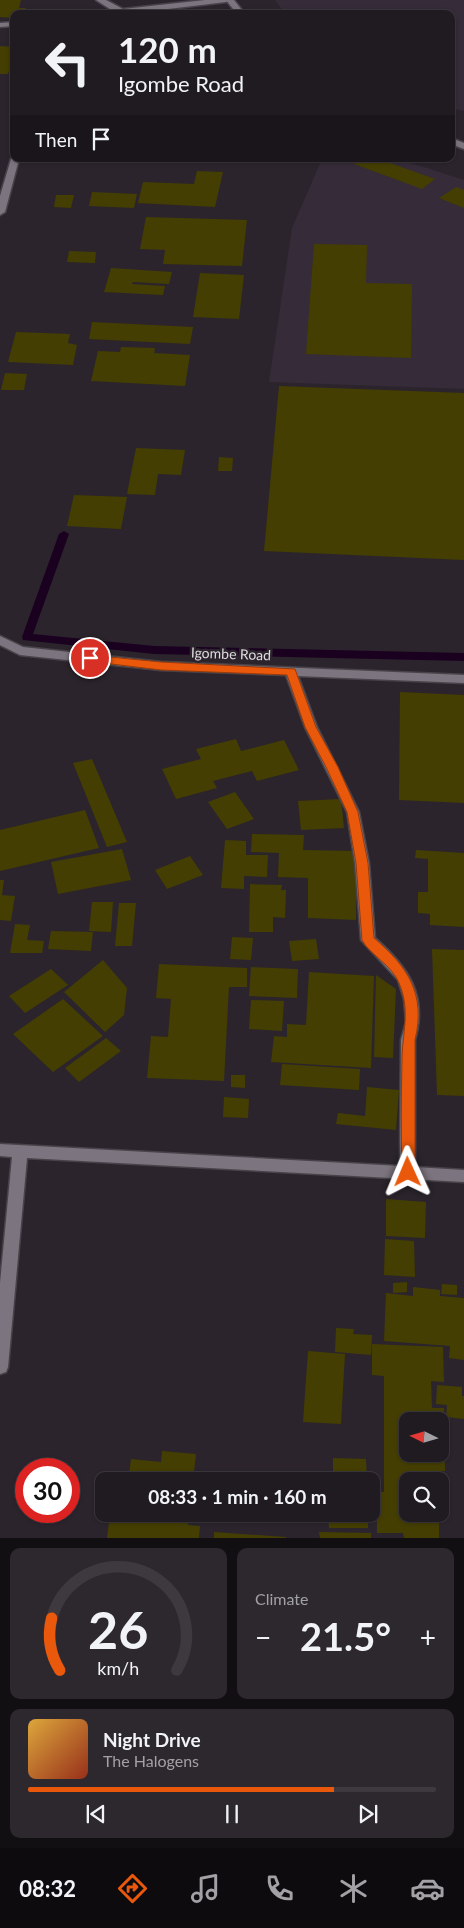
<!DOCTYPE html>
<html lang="en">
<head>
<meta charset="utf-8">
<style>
  :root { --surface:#201b21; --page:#2d282e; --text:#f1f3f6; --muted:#a2a1a5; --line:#3d393f; --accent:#ea580c }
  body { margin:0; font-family:Lato,sans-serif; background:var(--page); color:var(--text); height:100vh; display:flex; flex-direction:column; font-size:19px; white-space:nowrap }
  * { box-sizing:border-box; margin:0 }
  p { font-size:16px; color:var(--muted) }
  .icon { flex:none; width:28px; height:28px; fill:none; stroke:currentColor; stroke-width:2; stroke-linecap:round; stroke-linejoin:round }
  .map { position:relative; height:1538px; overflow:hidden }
  .drawer { display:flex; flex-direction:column; gap:10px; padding:10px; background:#120f12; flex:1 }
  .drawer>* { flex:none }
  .guide { position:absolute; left:10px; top:10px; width:445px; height:152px; border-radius:10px; box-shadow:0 1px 4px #0004,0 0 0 1px var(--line); background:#201b21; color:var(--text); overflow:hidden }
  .needle { width:32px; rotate:275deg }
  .fabs { position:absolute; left:399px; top:1412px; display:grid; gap:10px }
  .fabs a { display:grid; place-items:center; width:50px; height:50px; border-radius:10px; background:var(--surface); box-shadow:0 1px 4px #0004,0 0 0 1px var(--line); font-size:25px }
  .speed { position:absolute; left:15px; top:1458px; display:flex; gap:10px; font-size:25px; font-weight:700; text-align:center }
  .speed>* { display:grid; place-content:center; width:65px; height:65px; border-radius:50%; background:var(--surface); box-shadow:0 1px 4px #0004,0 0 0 1px var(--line); line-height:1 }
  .speed .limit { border:8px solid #d22; background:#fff; color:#111 }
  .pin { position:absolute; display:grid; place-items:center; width:42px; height:42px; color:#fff; margin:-21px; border:2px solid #fff; border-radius:50%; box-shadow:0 1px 5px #0007 }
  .me { position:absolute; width:55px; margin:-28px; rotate:359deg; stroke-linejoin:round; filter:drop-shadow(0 0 4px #0008) }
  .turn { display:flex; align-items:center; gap:18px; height:105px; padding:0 25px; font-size:22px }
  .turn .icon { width:65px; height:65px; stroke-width:2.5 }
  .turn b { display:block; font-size:35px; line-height:42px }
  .then { display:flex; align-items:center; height:48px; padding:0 25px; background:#0003; gap:10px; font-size:19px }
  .big { font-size:38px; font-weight:700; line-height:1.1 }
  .drawer .card { flex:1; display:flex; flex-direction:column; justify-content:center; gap:8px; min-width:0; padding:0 18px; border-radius:10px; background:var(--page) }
  .drawer .dial { align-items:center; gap:0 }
  .dial svg { height:130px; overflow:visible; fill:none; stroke:var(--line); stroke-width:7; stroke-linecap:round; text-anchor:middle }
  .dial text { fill:var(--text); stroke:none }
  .song { display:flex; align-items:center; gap:15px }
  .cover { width:60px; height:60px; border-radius:8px; background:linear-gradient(135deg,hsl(40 70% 55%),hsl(10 70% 35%)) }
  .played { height:5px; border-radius:2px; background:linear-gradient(90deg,var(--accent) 75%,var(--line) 75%) }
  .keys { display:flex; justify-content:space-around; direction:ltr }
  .heat { display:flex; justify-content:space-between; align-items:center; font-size:28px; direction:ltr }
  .drawer .tiles { flex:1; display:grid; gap:10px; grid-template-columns:1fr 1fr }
  .card:last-child { grid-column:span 2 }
  .trip { position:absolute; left:95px; top:1472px; width:285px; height:50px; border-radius:10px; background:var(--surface); box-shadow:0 1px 4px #0004,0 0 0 1px var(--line); font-weight:700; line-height:50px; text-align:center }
  .menu { display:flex; height:80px; justify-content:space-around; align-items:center; background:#0d0b0d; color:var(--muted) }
  .menu .icon { width:35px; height:35px }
  .menu .current { color:var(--accent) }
  .menu b { font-size:22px; color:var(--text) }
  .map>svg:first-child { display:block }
  .built { fill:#362b38 }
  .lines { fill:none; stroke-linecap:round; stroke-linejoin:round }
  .stream { fill:#1b0120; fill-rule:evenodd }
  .building { fill:#443e02; fill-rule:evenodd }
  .street-casing { stroke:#48434a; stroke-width:3 }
  .secondary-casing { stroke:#48434a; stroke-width:3 }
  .street { fill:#7c747e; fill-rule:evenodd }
  .secondary { fill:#7c747e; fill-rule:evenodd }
  .route { fill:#ea580c; stroke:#983908 }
  .labels { text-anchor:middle; stroke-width:5; stroke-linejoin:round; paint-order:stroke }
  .street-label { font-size:14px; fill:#dfdbe0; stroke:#2b242c }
</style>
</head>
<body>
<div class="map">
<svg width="464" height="1538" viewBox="0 0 464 1538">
  <rect width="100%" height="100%" fill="#2b242c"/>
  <!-- built -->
  <path class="built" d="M 275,0 L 464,0 L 464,111 L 451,108 L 451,14 L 285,14 Z
    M 322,159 L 399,159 L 464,180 L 464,389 L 269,382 L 292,228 Z"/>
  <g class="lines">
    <!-- stream -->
    <path class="stream" d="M 64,531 L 69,534 L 33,634 L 154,646 L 464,653 L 464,661 L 154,654 L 23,640 L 22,637 L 59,534 Z"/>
  </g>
  <!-- building -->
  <path class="building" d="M 0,0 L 21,0 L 19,8 L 26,8 L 25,14 L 14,14 L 14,18 L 0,17 Z
    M 0,46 L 14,47 L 14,54 L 8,74 L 0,74 Z
    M 361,159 L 379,159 L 435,179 L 422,189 L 354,164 Z
    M 197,171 L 223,172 L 215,207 L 138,203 L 143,182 L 194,184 Z
    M 456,187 L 464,190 L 464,208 L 439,198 Z
    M 92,192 L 137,194 L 134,208 L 89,206 Z
    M 56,195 L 74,195 L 71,208 L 54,207 Z
    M 146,217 L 247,220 L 242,266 L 163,264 L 165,250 L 140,249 Z
    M 314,244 L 367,245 L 366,283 L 412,284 L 411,358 L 306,354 Z
    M 69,251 L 96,252 L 95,263 L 67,262 Z
    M 111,268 L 172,272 L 169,284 L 133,282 L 132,284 L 165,286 L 163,295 L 104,292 Z
    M 200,273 L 244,275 L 239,319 L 193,317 Z
    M 92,322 L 193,327 L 190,344 L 89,339 Z
    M 16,332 L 70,334 L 68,343 L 77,345 L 73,365 L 8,362 Z
    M 121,347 L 155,348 L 154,353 L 190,355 L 185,386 L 91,381 L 98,351 L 120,352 Z
    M 5,373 L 27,374 L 24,390 L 1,390 Z
    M 279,386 L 464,393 L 464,560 L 264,551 Z
    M 136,448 L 185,450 L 181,475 L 158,474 L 155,495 L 127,494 Z
    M 219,457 L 233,458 L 232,471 L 218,471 Z
    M 74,495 L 127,497 L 121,529 L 67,526 Z
    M 400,692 L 464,695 L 464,803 L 399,800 Z
    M 236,739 L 241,751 L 284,740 L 299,770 L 257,781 L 252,771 L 213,781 L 217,788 L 176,799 L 162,769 L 201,759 L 196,749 Z
    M 92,759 L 127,842 L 107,847 L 73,763 Z
    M 235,792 L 254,819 L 227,829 L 208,802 Z
    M 341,799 L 344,828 L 301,830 L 298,801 Z
    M 85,810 L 99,848 L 0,871 L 0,830 Z
    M 252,834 L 304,835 L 303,850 L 356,851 L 356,920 L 308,918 L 308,878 L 278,877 L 279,853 L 251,852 Z
    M 225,840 L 246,841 L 246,855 L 268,855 L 267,877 L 244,876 L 244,889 L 221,888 Z
    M 122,849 L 131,880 L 58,894 L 51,862 Z
    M 416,850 L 464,853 L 464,927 L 430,925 L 430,914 L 418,913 L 418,892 L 428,892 L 428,859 L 415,858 Z
    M 190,856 L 203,875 L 167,889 L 155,870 Z
    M 0,880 L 4,880 L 2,895 L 15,896 L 11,921 L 0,920 Z
    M 250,884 L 282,885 L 281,890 L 286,890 L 285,918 L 273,917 L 273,932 L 249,932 Z
    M 92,902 L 113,902 L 111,932 L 89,931 Z
    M 119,903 L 136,903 L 132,946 L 115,946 Z
    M 15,924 L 30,925 L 27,940 L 44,941 L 42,953 L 10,953 Z
    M 51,931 L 93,932 L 91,951 L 48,949 Z
    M 232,937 L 253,938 L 251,960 L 230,959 Z
    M 316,939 L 319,959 L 292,961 L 289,941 Z
    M 432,949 L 464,950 L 464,1096 L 437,1095 Z
    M 103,960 L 127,988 L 124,1015 L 105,1032 L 64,992 Z
    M 159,964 L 247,968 L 247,987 L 229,987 L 224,1081 L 147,1078 L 151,1036 L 168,1037 L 171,999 L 156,998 Z
    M 251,967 L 298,969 L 297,998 L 249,996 Z
    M 51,969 L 68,985 L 25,1013 L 9,996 Z
    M 309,972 L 374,976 L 371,1068 L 271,1062 L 274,1036 L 287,1037 L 287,1024 L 306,1025 Z
    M 376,975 L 396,989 L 393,1058 L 374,1057 Z
    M 63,999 L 103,1036 L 53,1072 L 13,1034 Z
    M 251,1000 L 284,1001 L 282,1031 L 249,1029 Z
    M 106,1038 L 121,1051 L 79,1082 L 65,1068 Z
    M 282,1064 L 360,1069 L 359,1090 L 280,1085 Z
    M 231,1075 L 245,1075 L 245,1088 L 231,1087 Z
    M 367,1087 L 399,1090 L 396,1130 L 336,1124 L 338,1113 L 365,1116 Z
    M 224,1097 L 249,1099 L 248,1118 L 223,1117 Z
    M 386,1199 L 426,1202 L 425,1238 L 386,1236 Z
    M 385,1239 L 414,1241 L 415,1277 L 384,1275 Z
    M 407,1282 L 407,1292 L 393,1293 L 393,1283 Z
    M 442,1284 L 457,1285 L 457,1295 L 441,1294 Z
    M 413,1287 L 440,1290 L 440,1296 L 464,1298 L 464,1360 L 449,1358 L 450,1346 L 384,1341 L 386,1293 L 413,1296 Z
    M 336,1328 L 354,1329 L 353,1334 L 372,1335 L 371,1355 L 335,1352 Z
    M 372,1344 L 443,1347 L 444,1382 L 431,1381 L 432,1408 L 444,1408 L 445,1471 L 437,1471 L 438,1481 L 408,1481 L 408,1514 L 439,1514 L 439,1538 L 404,1538 L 403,1533 L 377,1533 L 377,1491 L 384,1492 L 384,1376 L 372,1375 ZM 408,1421 L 440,1421 L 440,1454 L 408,1454 Z
    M 308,1351 L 345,1354 L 341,1424 L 303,1422 Z
    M 437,1385 L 462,1387 L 462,1396 L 464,1396 L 464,1419 L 446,1417 L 447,1405 L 436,1404 Z
    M 162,1451 L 196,1454 L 193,1481 L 128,1481 L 131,1459 L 161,1462 Z
    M 333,1458 L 366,1459 L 367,1481 L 333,1481 Z
    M 110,1514 L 190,1514 L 188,1525 L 200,1526 L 199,1538 L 107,1538 Z
    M 328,1514 L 368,1514 L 368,1528 L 329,1528 Z
    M 214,1532 L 286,1537 L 286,1538 L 214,1538 Z
    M 319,1532 L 371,1533 L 371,1538 L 320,1538 Z"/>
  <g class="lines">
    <!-- street casing -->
    <g class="street-casing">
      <path id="street" d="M 96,0 L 106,0 L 123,9 L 205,0 L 230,0 L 226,2 L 127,14 L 100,14 L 113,11 Z
        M 14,22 L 14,26 L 0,27 L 0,23 Z
        M 14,157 L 14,159 L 19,159 L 5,212 L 0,215 L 0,196 L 11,159 Z
        M 0,636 L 23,647 L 161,662 L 464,675 L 464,683 L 298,676 L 317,727 L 359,812 L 369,863 L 375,938 C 408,967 428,995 415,1040 L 415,1167 L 464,1170 L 464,1182 L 27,1158 L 8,1367 L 6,1372 L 0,1374 L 0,1283 L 12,1157 L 0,1156 L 0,1144 L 400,1166 L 401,1040 L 406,1022 L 404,999 L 398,980 L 361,940 L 355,863 L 347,812 L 305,727 L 286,675 L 161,670 L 20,655 L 0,645 Z"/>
    </g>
    <!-- secondary casing -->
    <g class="secondary-casing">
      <path id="secondary" d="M 226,0 L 234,0 L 245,14 L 237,14 Z
        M 451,138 L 464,143 L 464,149 L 451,144 Z"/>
    </g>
    <!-- street -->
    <use href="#street" class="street"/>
    <!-- secondary -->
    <use href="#secondary" class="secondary"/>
  </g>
  <!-- route -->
  <path class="route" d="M 90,655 L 161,662 L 295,669 L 316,727 L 338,767 L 358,812 L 368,863 L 374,938 C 408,967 426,994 415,1040 L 415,1172 L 413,1176 L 408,1178 L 404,1176 L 402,1172 C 401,1135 401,1098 402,1061 C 402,1033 411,1011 399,983 C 392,965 369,954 362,940 L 356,863 L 347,812 L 326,767 L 305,727 L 287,675 L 161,670 L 86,661 L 85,658 L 86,656 Z"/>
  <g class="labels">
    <!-- street labels -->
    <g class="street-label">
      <text transform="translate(231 654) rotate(2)" y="5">Igombe Road</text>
    </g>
  </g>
</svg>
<div class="fabs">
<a><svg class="needle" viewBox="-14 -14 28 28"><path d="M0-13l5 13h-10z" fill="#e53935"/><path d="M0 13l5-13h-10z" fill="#a2a1a5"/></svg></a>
<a><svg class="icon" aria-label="search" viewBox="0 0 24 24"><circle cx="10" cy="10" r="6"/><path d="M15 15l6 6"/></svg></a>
</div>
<div class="speed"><div class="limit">30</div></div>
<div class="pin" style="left:90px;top:658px;background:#d93025"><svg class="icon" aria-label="arrive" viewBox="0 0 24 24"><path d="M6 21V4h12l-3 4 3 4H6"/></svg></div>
<svg class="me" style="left:408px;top:1172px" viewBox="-20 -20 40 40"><path d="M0-17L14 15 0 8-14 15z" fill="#ea580c" stroke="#fff" stroke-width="4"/></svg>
<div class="trip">08:33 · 1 min · 160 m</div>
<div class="guide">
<div class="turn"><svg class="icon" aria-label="left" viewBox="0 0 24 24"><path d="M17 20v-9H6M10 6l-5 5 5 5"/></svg><div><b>120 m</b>Igombe Road</div></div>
<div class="then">Then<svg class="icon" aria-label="arrive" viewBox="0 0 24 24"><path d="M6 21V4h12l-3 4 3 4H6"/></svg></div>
</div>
</div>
<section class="drawer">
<div class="tiles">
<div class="card dial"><svg viewBox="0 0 100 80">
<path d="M14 69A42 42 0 1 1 86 69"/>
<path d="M14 69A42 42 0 0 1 9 37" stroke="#ea580c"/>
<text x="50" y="56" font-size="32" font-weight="700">26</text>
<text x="50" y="72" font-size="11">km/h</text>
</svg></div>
<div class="card"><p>Climate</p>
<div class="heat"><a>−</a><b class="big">21.5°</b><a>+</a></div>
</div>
<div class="card">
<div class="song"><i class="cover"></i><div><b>Night Drive</b><p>The Halogens</p></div></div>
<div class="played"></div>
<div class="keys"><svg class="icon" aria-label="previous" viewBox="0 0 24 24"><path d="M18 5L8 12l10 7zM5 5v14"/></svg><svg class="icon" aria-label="pause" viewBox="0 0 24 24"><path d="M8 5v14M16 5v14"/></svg><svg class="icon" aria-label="next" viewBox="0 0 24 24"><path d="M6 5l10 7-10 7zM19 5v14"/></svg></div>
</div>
</div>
</section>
<nav class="menu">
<b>08:32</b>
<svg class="icon current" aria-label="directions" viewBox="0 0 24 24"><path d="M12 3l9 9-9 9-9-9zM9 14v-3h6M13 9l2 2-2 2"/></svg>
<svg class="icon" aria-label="music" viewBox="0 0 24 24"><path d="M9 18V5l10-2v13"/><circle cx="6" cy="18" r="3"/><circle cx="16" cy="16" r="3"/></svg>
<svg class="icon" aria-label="phone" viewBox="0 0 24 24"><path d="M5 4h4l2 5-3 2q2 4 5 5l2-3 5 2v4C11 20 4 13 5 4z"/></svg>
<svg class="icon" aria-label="climate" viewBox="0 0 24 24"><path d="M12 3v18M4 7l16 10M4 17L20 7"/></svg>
<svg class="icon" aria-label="car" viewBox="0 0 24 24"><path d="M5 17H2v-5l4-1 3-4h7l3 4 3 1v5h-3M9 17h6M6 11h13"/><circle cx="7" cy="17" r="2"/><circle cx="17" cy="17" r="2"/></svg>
</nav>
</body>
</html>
